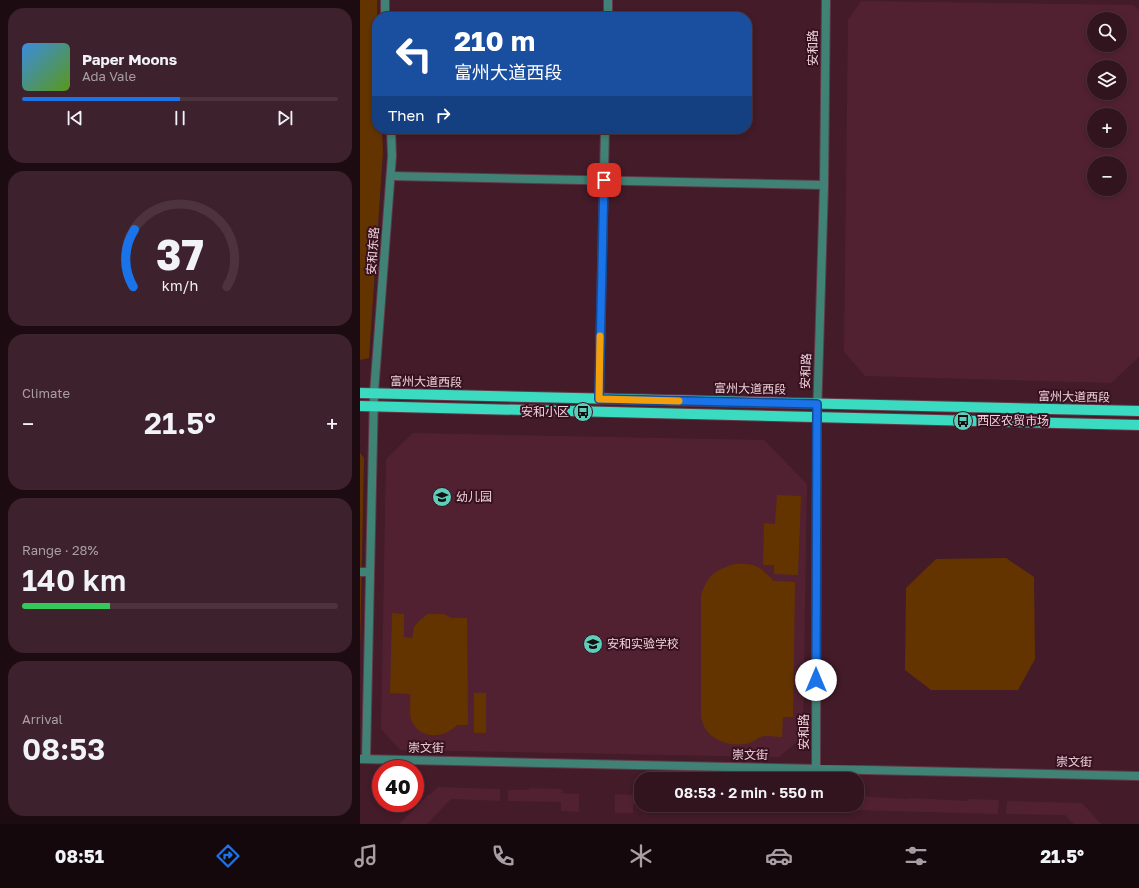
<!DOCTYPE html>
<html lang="en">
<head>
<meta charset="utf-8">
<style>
  :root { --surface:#32141f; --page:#3d212c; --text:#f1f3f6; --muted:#a89ea4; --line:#4d333d; --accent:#1a73e8 }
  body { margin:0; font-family:"Golos Text","Noto Sans SC",sans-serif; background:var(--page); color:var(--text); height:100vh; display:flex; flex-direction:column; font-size:15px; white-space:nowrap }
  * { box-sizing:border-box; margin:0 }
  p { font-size:13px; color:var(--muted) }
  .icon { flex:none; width:22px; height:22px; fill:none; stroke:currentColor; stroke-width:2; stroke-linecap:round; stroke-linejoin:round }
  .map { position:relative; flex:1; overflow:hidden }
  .sheet { display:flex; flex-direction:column; gap:8px; padding:8px; background:#1c0b11; width:360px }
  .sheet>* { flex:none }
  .top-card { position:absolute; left:12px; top:12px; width:380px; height:122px; border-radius:16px; box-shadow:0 2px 6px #0003,0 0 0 1px var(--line); background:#1a4fa0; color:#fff; overflow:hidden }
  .controls { position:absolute; left:727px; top:12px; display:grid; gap:8px }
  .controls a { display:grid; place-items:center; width:40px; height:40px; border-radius:50%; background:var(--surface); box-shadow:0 2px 6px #0003,0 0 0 1px var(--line); font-size:20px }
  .speed { position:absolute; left:12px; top:760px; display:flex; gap:8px; font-size:20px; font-weight:700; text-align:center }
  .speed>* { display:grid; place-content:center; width:52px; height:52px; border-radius:50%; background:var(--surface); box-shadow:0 2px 6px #0003,0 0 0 1px var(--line); line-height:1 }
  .speed .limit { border:6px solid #d22; background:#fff; color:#111 }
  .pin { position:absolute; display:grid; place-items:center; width:34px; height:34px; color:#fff; margin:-17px; border-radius:8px; box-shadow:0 2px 6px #0006 }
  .me { position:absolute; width:44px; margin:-22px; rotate:0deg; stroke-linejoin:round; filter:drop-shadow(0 0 3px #0008) }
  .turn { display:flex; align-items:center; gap:14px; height:84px; padding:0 16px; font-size:18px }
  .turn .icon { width:52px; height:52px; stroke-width:2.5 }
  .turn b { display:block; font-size:28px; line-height:34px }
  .then { display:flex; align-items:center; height:38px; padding:0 16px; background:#0003; gap:8px; font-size:15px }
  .big { font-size:30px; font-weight:600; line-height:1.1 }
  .sheet .widget { flex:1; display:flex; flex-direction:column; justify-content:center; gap:6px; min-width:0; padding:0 14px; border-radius:16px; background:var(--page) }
  .sheet .dial { align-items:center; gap:0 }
  .dial svg { height:104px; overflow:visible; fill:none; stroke:var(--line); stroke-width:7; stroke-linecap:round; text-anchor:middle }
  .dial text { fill:var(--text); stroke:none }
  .song { display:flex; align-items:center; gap:12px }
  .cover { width:48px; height:48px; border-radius:6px; background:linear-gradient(135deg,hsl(210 70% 55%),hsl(90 70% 35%)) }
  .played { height:4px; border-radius:2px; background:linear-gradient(90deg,var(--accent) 50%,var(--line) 50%) }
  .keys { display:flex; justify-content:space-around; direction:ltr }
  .heat { display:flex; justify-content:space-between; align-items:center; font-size:22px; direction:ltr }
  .charge { height:6px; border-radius:3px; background:linear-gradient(90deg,#34c759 28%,var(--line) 0) }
  .trip { position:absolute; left:274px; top:772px; width:230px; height:40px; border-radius:16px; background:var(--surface); box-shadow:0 2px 6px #0003,0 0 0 1px var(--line); font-weight:600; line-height:40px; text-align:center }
  .tab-bar { display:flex; height:64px; justify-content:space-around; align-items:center; background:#14080c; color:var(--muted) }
  .tab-bar .icon { width:28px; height:28px }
  .tab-bar .active { color:var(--accent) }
  .tab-bar b { font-size:18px; color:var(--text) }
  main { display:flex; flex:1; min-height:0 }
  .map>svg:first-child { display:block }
  .built { fill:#512132; fill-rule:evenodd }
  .green { fill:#643400 }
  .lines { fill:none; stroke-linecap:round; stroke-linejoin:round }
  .minor-casing { stroke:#5f3946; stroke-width:10 }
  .tertiary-casing { stroke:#5f3946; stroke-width:10 }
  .primary-casing { stroke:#5f3946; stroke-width:12 }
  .minor { stroke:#418276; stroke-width:8 }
  .tertiary { stroke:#418276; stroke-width:8 }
  .primary { stroke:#3bdbc1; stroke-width:10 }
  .route-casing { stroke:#114b97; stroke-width:10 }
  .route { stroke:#1a73e8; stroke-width:7 }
  .slow { stroke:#f59e0b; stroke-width:7 }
  .labels { text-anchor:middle; stroke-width:4; stroke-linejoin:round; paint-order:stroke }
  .street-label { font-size:12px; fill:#f0d4dc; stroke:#381120 }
  .poi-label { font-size:12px; fill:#f0d4dc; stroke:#381120; text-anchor:start }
</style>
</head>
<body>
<main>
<section class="sheet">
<div class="widget">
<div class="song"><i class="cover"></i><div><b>Paper Moons</b><p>Ada Vale</p></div></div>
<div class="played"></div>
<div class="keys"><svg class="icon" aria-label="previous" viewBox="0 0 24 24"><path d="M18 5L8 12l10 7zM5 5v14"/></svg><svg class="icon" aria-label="pause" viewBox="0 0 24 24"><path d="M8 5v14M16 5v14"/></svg><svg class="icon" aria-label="next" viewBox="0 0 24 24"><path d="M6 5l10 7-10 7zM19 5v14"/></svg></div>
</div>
<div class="widget dial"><svg viewBox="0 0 100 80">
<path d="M14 69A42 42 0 1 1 86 69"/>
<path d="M14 69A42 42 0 0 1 15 25" stroke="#1a73e8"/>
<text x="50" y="56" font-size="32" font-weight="700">37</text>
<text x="50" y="72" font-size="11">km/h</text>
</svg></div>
<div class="widget"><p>Climate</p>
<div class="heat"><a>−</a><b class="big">21.5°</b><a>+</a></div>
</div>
<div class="widget"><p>Range · 28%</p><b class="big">140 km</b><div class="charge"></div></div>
<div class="widget"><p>Arrival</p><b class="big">08:53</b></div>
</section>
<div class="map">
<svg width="779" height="824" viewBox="0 0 779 824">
  <rect width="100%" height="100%" fill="#431b29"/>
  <!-- built -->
  <path class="built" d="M 501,1 L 774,5 L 779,10 L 779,357 L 751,383 L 505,376 L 484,352 L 488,20 ZM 734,19 L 760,19 L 760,45 L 734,45 ZM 734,67 L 760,67 L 760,93 L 734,93 ZM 734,115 L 760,115 L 760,141 L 734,141 ZM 734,163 L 760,163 L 760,189 L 734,189 Z
    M 53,433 L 404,440 L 447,484 L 443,737 L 419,757 L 40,750 L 21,729 L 26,459 Z
    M 78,787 L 140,789 L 140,801 L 91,799 L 67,824 L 39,824 L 69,794 L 70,795 Z
    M 169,788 L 202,789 L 202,793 L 219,794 L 219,812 L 201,811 L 201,802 L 148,801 L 148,790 L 169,790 Z
    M 273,791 L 281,791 L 281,804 L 273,804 L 273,813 L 255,813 L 255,794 L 273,795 Z
    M 497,796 L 549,799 L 550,798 L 609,801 L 609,799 L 639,800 L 638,814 L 456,809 L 456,805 L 497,805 Z
    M 647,801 L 722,803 L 741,824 L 714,824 L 705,815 L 646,814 Z
    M 303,805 L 448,805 L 448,808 Z"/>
  <!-- green -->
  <path class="green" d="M 0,0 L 17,0 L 17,129 L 22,129 L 23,152 L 9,358 L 0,360 Z
    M 0,453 L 4,458 L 0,652 Z
    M 417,495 L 441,496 L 438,575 L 414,574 L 414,565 L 403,565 L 404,523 L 415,524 Z
    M 646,558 L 674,577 L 675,659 L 658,690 L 571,690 L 545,670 L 546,588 L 576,559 Z
    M 375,564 C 396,563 400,567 414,581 L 435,582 L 433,717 L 423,717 L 422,737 C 416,737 409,735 404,736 C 399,737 394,741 390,743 C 374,747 354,743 345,728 C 343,725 342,720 341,717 L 341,595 C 348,575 355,570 375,564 Z
    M 32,613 L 44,614 L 44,637 L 52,638 L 54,627 L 60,620 L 68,614 L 83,614 L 92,618 L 107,618 L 108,725 L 97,725 C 84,739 58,740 51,719 C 49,712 51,701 50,694 L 30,693 Z
    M 114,693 L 126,693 L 126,733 L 114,733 Z"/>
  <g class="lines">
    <!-- minor casing -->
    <g class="minor-casing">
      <path id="minor" d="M 248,17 L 248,0
        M 31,176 L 464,185
        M 239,399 L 245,129
        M 0,572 L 10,572"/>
    </g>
    <!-- tertiary casing -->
    <g class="tertiary-casing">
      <path id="tertiary" d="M 25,0 L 25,17
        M 0,759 L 779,776
        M 6,759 L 14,393 L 32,156 L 31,129
        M 456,768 L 457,417 L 464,185 L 466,0"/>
    </g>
    <!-- primary casing -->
    <g class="primary-casing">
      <path id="primary" d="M 0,393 L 779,411
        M 0,406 L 779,425"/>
    </g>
    <!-- minor -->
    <use href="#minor" class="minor"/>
    <!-- tertiary -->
    <use href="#tertiary" class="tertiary"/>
    <!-- primary -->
    <use href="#primary" class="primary"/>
  </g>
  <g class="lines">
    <!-- route casing -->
    <g class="route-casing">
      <path id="route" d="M 244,180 L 239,399 L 457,404 L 456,680"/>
    </g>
    <!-- route -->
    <use href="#route" class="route"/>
    <!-- slow -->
    <path class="slow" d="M 240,336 L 239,399 L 319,401"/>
  </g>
  <!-- icons -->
  <defs>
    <g id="bus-disc" transform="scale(1)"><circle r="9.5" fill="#5dceb9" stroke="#381120"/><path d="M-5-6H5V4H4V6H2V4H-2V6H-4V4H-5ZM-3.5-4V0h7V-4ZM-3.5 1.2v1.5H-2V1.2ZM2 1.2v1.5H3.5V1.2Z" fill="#111"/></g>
    <g id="school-disc" transform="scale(1)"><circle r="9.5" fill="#5dceb9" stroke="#381120"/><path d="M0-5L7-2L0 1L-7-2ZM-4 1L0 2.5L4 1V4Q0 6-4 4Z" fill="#111"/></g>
  </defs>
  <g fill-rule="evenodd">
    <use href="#bus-disc" x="223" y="412"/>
    <use href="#bus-disc" x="603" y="421"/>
    <use href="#school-disc" x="82" y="497"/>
    <use href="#school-disc" x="233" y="644"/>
  </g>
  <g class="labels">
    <!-- street labels -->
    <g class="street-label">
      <text transform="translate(453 48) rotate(-90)" y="4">安和路</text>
      <text transform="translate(13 251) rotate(-86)" y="4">安和东路</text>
      <text transform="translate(446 371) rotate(-88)" y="4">安和路</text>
      <text transform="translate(66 382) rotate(1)" y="4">富州大道西段</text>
      <text transform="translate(390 389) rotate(1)" y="4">富州大道西段</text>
      <text transform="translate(714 397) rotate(1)" y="4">富州大道西段</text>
      <text transform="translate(444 732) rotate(-90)" y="4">安和路</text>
      <text transform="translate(66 748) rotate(1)" y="4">崇文街</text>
      <text transform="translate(390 755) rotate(1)" y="4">崇文街</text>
      <text transform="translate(714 762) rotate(1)" y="4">崇文街</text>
    </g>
    <!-- poi labels -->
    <g class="poi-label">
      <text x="209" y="416" text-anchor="end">安和小区</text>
      <text x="617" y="425">西区农贸市场</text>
      <text x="96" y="501">幼儿园</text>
      <text x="247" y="648">安和实验学校</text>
    </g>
  </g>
</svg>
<div class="controls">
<a><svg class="icon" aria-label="search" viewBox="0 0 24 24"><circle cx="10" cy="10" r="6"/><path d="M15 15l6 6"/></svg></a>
<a><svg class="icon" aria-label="layers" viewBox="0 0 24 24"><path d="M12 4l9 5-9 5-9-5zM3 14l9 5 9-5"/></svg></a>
<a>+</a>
<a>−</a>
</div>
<div class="speed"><div class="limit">40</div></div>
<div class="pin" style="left:244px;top:180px;background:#d93025"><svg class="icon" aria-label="arrive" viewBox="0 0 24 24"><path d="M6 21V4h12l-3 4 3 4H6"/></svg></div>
<svg class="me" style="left:456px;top:680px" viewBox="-20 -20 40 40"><circle r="19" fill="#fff"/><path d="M0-13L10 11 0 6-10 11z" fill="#1a73e8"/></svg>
<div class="trip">08:53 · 2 min · 550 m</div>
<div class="top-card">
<div class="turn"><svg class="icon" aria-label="left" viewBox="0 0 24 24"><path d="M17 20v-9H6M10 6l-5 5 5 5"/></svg><div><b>210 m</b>富州大道西段</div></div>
<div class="then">Then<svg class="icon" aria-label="right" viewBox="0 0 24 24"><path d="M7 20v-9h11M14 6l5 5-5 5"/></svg></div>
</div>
</div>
</main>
<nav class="tab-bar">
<b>08:51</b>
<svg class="icon active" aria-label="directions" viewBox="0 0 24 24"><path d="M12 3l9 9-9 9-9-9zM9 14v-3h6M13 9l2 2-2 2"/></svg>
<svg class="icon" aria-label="music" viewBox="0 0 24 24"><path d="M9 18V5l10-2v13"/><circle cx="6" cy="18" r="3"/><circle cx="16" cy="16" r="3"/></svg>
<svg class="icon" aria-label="phone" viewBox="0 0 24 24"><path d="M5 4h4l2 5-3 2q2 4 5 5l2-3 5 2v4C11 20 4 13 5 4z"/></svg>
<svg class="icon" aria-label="climate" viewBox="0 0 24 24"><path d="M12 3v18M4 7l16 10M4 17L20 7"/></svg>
<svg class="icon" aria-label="car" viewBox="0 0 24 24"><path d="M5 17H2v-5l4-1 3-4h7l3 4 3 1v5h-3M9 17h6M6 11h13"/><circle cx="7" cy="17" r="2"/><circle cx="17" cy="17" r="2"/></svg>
<svg class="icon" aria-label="filters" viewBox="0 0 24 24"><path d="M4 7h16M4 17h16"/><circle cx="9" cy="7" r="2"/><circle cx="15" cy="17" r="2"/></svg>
<b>21.5°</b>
</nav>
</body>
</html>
